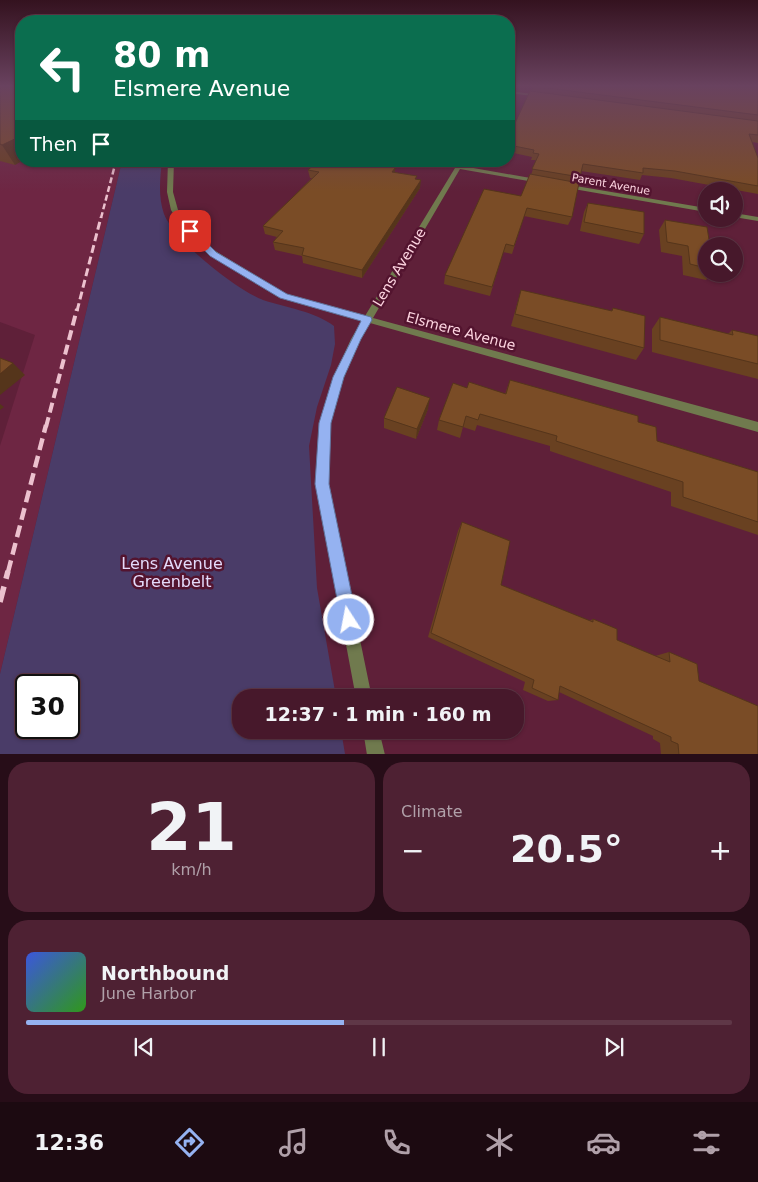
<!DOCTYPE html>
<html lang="en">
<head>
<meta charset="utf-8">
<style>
  :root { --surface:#47182b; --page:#4e2133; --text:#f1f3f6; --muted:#b0a0a9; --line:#5f3747; --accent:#95b2f1 }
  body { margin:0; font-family:"DejaVu Sans",sans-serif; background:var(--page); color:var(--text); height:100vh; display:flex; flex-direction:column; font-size:19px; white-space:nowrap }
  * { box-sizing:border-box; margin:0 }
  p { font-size:16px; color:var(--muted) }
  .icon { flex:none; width:28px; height:28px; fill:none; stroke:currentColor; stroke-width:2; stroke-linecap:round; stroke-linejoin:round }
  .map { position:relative; height:754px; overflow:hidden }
  .sheet { display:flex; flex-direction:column; gap:8px; padding:8px; background:#270d18; flex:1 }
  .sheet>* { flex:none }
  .guide { position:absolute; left:15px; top:15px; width:500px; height:152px; border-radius:20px; box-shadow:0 1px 4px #0004,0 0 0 1px var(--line); background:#0b6e4f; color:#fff; overflow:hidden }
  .controls { position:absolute; left:698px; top:182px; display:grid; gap:10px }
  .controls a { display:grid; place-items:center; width:45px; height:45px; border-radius:50%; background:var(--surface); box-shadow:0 1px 4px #0004,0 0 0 1px var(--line); font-size:25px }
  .speed { position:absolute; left:15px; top:674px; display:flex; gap:10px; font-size:25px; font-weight:700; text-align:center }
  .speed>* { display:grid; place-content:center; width:65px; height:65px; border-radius:50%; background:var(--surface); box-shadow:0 1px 4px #0004,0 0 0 1px var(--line); line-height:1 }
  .speed .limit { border:2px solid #111; border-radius:8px; background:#fff; color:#111 }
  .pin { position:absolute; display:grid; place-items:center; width:42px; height:42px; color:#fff; margin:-21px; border-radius:10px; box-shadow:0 2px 8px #0006 }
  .me { position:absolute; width:55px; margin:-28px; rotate:349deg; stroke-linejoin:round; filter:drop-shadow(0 0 4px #0008) }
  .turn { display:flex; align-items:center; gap:18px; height:105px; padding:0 15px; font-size:22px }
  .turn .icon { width:65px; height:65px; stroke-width:2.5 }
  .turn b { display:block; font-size:35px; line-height:42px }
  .then { display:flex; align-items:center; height:48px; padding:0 15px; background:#0003; gap:10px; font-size:19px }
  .big { font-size:38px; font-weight:700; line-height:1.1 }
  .sheet .widget { flex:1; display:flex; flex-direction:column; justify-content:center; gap:8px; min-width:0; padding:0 18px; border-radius:20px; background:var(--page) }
  .sheet .dial { align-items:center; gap:0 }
  .dial b { font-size:65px; line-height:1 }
  .song { display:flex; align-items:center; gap:15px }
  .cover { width:60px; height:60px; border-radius:8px; background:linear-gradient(135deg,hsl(230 70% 55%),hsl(110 70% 35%)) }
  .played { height:5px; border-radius:2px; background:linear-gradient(90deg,var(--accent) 45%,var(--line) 45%) }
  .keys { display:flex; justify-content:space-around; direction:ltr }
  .heat { display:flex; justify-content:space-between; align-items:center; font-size:28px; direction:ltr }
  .sheet .tiles { flex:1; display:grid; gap:8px; grid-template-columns:1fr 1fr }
  .widget:last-child { grid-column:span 2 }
  .trip { position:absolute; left:232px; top:689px; width:292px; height:50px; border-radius:20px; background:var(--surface); box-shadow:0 1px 4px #0004,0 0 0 1px var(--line); font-weight:700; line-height:50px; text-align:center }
  .dock { display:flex; height:80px; justify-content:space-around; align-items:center; background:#1c0a11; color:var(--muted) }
  .dock .icon { width:35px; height:35px }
  .dock .current { color:var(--accent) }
  .dock b { font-size:22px; color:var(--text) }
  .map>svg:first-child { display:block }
  .built { fill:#6e2643 }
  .green { fill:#4a3c68; fill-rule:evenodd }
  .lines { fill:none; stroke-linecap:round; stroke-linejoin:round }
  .street { fill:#707a4e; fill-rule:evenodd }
  .rail-far4 { stroke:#ecc1ce; stroke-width:2.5; stroke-dasharray:6 3; stroke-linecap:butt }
  .rail-far3 { stroke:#ecc1ce; stroke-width:3; stroke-dasharray:8 4; stroke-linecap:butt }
  .rail-far2 { stroke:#ecc1ce; stroke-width:4; stroke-dasharray:10 5; stroke-linecap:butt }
  .rail-far1 { stroke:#ecc1ce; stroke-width:4.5; stroke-dasharray:12 6; stroke-linecap:butt }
  .rail { stroke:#ecc1ce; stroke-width:5.5; stroke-dasharray:16 8; stroke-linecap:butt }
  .wall { fill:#694121 }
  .shaded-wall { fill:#55351b }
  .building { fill:#7a4c26; stroke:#55351b }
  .route { fill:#95b2f1; stroke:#61749d }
  .labels { text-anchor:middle; stroke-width:5; stroke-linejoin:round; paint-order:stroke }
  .far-street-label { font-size:11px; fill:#fdd4e0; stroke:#53142f }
  .street-label { font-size:14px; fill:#fdd4e0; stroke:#53142f }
  .near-park-label { font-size:16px; fill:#e4dbfb; stroke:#53142f }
</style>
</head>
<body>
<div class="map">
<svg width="758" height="755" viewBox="0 0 758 755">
  <rect width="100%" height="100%" fill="#5f2039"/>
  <!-- built -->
  <path class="built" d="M 0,85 L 21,85 L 21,161 L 122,161 L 0,674 L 0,446 L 35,335 L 0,322 Z"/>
  <!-- green -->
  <path class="green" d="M 122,161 L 162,161 C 160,178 158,197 164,214 C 174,241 237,290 263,300 C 287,308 314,311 334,326 L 335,344 L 331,365 L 317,407 L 309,446 L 317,588 L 336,697 L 241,698 L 241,730 L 341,730 L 345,754 L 0,754 L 0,674 ZM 26,685 L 69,685 L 69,728 L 26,728 Z"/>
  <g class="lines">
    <!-- street -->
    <path class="street" d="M 509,91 L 541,95 L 543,96 L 541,97 L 509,93 Z
      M 168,161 L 174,161 L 173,192 L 178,210 L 187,225 L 201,239 L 217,252 L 286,294 L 365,316 L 455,168 L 421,161 L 436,161 L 457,165 L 459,161 L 465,161 L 462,166 L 542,180 L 542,182 L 540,183 L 460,169 L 373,318 L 758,422 L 758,432 L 370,323 L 361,339 L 344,377 L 330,423 L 328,484 L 372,698 L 356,698 L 316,484 L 320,423 L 334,377 L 351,339 L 362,321 L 280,298 L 211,255 L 195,242 L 182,227 L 171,210 L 167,192 Z
      M 564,184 L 706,208 L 706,212 L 562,187 L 562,185 Z
      M 734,213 L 758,217 L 758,221 L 734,217 Z
      M 363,730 L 379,730 L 385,755 L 367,755 Z"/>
    <!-- rail-far4 -->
    <path class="rail-far4" d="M 101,218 L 116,161"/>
    <!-- rail-far3 -->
    <path class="rail-far3" d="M 77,311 L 101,217"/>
    <!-- rail-far2 -->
    <path class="rail-far2" d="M 46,427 L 77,309"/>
    <!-- rail-far1 -->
    <path class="rail-far1" d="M 8,572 L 46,425"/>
    <!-- rail -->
    <path class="rail" d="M 0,602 L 8,571"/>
  </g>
  <!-- wall -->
  <path class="wall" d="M 0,85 L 15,165 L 0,161 Z
    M 533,85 L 758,85 L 758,143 L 752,142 L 758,159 L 758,194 L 671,178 L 642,175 L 640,180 L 581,171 L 578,183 L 572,217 L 568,225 L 524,216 L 512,254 L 503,252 L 490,296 L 444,284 L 445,275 L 521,196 L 531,175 L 536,160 L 531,160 L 532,157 L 509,152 L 509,136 L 531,92 Z
    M 308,170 L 395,170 L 395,172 L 416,179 L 420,188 L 362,278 L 303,263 L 302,256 L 275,250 L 273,242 L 277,237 L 265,234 L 263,226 L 312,178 L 310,178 Z
    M 588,203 L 644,234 L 639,244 L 580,231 L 584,212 Z
    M 665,220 L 706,246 L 706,274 L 711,274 L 706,280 L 683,275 L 682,256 L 661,252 L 659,230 Z
    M 521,290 L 611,311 L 613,308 L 644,348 L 636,360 L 511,326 Z
    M 660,317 L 728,334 L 732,330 L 758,336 L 758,379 L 652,352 L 652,329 Z
    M 510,380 L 638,422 L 657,441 L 758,472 L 758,535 L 671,506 L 671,492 L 550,451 L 550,446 L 477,425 L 475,431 L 463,427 L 460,438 L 437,430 L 439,420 L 467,388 L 505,394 Z
    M 428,409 L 416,439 L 384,428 L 384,418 Z
    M 462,522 L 501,585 L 589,621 L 593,619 L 617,640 L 655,656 L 669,652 L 699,681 L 758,755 L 661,755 L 660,743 L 653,739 L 653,736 L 559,692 L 558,700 L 548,701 L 523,690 L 525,682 L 428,637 L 458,531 Z"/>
  <!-- shaded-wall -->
  <path class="shaded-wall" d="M 21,136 L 21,161 L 22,161 L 15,165 L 2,145 Z
    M 397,161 L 402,161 L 395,170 L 395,176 L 392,180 L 392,167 Z
    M 421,180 L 420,188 L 362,278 L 362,270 Z
    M 13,363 L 25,375 L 0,395 L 0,374 Z
    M 430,398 L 428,409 L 416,439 L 417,429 Z
    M 0,404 L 4,407 L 0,410 Z"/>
  <!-- building -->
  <path class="building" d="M 0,85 L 21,85 L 21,136 L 2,145 L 0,144 Z
    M 533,85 L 758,85 L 758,115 L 532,86 Z
    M 530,91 L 758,121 L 758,135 L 749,134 L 758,158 L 758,186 L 675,171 L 643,168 L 643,173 L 583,164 L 580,177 L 532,169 L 539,154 L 533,153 L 534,150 L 509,145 L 509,136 Z
    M 318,161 L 397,161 L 392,167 L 395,168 L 392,172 L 417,176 L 415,179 L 421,180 L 362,270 L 302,255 L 304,248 L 273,242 L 283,231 L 263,226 L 319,172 L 308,170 Z
    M 530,174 L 579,183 L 572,217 L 527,208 L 514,246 L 506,244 L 492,287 L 445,275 L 484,189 L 521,196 Z
    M 588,203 L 644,212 L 644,234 L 584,222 Z
    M 665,220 L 707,227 L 710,246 L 706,246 L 706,268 L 690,264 L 688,246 L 667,242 Z
    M 521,290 L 612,311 L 613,308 L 645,316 L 644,348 L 515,314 Z
    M 660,317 L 733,335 L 732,330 L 758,336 L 758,364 L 660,340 Z
    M 0,358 L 13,363 L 0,374 Z
    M 510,380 L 638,416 L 638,422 L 656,427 L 657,441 L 758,472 L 758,522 L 683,497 L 683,482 L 556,441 L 557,436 L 480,414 L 478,420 L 466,416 L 463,427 L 439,420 L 453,383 L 467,388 L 469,382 L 506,394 Z
    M 397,387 L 430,398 L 417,429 L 384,418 Z
    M 462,522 L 510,541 L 501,585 L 593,622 L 593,619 L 617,629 L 617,640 L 670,662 L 669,652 L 697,664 L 699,681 L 758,706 L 758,755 L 679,755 L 678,744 L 671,741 L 671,737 L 560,686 L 558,700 L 532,688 L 534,680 L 431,633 Z"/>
  <!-- sky -->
  <linearGradient id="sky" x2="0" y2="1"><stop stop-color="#34121f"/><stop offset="0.45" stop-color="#69425f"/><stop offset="1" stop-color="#69425f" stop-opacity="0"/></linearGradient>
  <rect width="758" height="191" fill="url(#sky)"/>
  <!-- route -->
  <path class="route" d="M 187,229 L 193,229 L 216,252 L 287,294 L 371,317 L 372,320 L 361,339 L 344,377 L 331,423 L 329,484 L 357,620 L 355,626 L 349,628 L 343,626 L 341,620 L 315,484 L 319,423 L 333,377 L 361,321 L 280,298 L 210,256 L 187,233 Z"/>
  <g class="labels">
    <!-- far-street labels -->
    <g class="far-street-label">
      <text transform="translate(611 184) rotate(10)" y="4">Parent Avenue</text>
    </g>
    <!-- street labels -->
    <g class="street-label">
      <text transform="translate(399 267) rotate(-59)" y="5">Lens Avenue</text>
      <text transform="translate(461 331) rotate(15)" y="5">Elsmere Avenue</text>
    </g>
    <!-- near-park labels -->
    <g class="near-park-label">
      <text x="172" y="569">Lens Avenue<tspan x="172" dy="18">Greenbelt</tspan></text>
    </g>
  </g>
</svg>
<div class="controls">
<a><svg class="icon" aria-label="sound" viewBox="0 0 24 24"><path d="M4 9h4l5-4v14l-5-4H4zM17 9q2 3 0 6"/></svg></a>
<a><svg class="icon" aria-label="search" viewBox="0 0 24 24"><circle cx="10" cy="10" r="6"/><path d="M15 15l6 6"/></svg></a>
</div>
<div class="speed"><div class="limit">30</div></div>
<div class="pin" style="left:190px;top:231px;background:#d93025"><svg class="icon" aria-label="arrive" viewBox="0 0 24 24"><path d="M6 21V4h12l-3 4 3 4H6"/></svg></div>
<svg class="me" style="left:349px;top:620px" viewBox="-20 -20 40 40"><circle r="17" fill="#95b2f1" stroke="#fff" stroke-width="3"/><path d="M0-11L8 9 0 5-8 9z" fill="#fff"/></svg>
<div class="trip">12:37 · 1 min · 160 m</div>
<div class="guide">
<div class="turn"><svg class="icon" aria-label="left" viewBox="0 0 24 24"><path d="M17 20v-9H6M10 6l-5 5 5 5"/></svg><div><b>80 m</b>Elsmere Avenue</div></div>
<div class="then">Then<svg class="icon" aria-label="arrive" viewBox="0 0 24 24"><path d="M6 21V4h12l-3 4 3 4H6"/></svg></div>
</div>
</div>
<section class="sheet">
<div class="tiles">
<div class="widget dial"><b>21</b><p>km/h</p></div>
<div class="widget"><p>Climate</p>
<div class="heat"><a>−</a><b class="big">20.5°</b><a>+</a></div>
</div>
<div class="widget">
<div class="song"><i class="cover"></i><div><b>Northbound</b><p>June Harbor</p></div></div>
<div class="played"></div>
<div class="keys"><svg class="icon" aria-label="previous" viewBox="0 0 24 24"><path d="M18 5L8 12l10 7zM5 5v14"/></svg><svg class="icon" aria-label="pause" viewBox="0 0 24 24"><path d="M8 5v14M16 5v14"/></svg><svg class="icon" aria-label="next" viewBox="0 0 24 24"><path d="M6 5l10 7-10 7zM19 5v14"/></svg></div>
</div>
</div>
</section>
<nav class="dock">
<b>12:36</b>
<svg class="icon current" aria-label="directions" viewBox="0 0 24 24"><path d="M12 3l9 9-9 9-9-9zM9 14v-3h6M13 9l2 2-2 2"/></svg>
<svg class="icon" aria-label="music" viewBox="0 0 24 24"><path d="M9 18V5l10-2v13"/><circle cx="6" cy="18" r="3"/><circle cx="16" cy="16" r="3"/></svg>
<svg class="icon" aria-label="phone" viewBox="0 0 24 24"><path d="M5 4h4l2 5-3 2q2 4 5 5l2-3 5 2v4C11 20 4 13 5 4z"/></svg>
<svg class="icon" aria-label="climate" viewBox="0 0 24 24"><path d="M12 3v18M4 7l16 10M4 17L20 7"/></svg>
<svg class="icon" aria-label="car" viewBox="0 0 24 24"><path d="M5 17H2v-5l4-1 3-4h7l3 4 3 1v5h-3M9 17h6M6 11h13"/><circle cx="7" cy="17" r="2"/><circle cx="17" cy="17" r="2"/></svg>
<svg class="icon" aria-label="filters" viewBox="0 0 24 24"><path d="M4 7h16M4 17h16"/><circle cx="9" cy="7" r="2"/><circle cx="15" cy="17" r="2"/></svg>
</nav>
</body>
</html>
